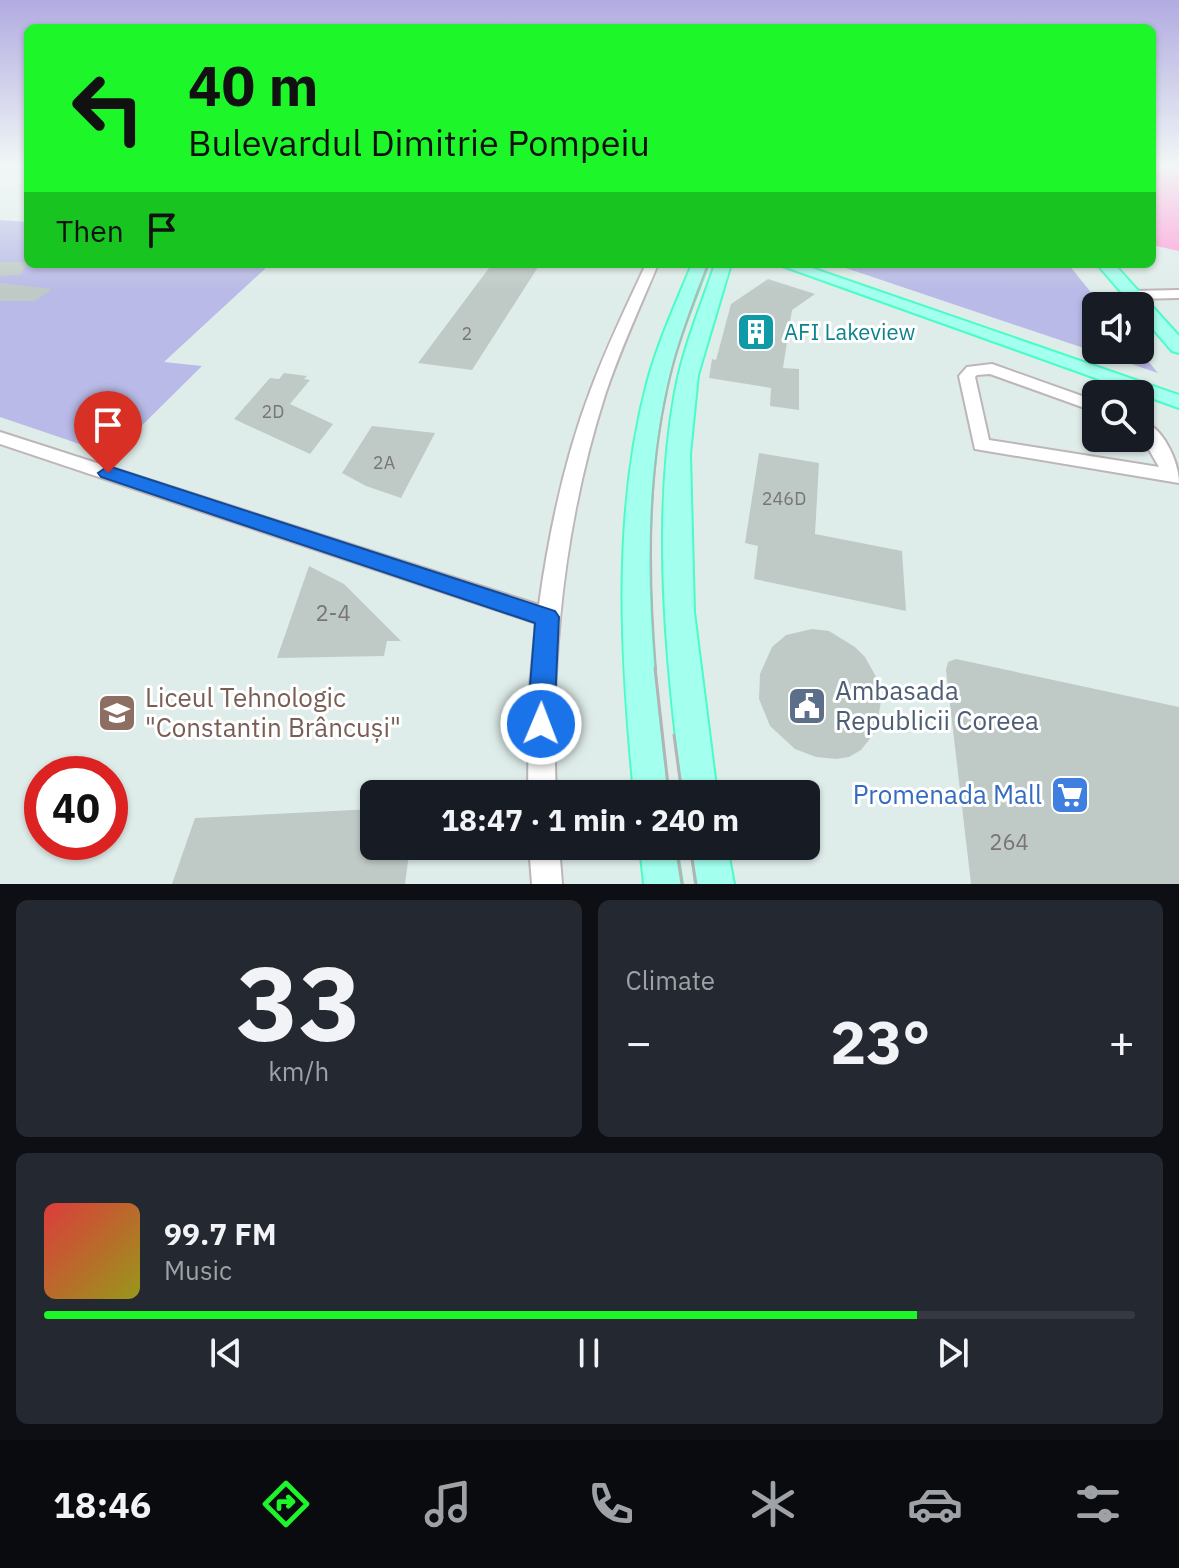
<!DOCTYPE html>
<html lang="en">
<head>
<meta charset="utf-8">
<style>
  :root { --surface:#171b24; --page:#242831; --text:#f1f3f6; --muted:#9ea1a6; --line:#363941; --accent:#1df629 }
  body { margin:0; font-family:"IBM Plex Sans",sans-serif; background:var(--page); color:var(--text); height:100vh; display:flex; flex-direction:column; font-size:30px; white-space:nowrap }
  * { box-sizing:border-box; margin:0 }
  p { font-size:26px; color:var(--muted) }
  .icon { flex:none; width:44px; height:44px; fill:none; stroke:currentColor; stroke-width:2; stroke-linecap:round; stroke-linejoin:round }
  .map { position:relative; height:884px; overflow:hidden }
  .panel { display:flex; flex-direction:column; gap:16px; padding:16px; background:#0d0f14; flex:1 }
  .panel>* { flex:none }
  .hud { position:absolute; left:24px; top:24px; width:1132px; height:244px; border-radius:12px; box-shadow:0 2px 6px #0004; background:#1df629; color:#111; overflow:hidden }
  .tools { position:absolute; left:1082px; top:292px; display:grid; gap:16px }
  .tools a { display:grid; place-items:center; width:72px; height:72px; border-radius:12px; background:var(--surface); box-shadow:0 2px 6px #0004; font-size:40px }
  .speed { position:absolute; left:24px; top:756px; display:flex; gap:16px; font-size:40px; font-weight:700; text-align:center }
  .speed>* { display:grid; place-content:center; width:104px; height:104px; border-radius:50%; background:var(--surface); box-shadow:0 2px 6px #0004; line-height:1 }
  .speed .limit { border:12px solid #d22; background:#fff; color:#111 }
  .pin { position:absolute; display:grid; place-items:center; width:68px; height:68px; color:#fff; margin:-82px -34px; border-radius:50% 50% 50% 0; rotate:-45deg; box-shadow:0 0 8px #0007 }
  .pin .icon { rotate:45deg }
  .me { position:absolute; width:88px; margin:-44px; rotate:1deg; stroke-linejoin:round; filter:drop-shadow(0 0 6px #0008) }
  .turn { display:flex; align-items:center; gap:28px; height:168px; padding:0 32px; font-size:36px }
  .turn .icon { width:104px; height:104px; stroke-width:2.5 }
  .turn b { display:block; font-size:56px; line-height:68px }
  .then { display:flex; align-items:center; height:76px; padding:0 32px; background:#0003; gap:16px; font-size:30px }
  .big { font-size:60px; font-weight:700; line-height:1.1 }
  .panel .tile { flex:1; display:flex; flex-direction:column; justify-content:center; gap:12px; min-width:0; padding:0 28px; border-radius:12px; background:var(--page) }
  .panel .dial { align-items:center; gap:0 }
  .dial b { font-size:104px; line-height:1 }
  .song { display:flex; align-items:center; gap:24px }
  .cover { width:96px; height:96px; border-radius:12px; background:linear-gradient(135deg,hsl(0 70% 55%),hsl(60 70% 35%)) }
  .played { height:8px; border-radius:4px; background:linear-gradient(90deg,var(--accent) 80%,var(--line) 80%) }
  .keys { display:flex; justify-content:space-around; direction:ltr }
  .heat { display:flex; justify-content:space-between; align-items:center; font-size:44px; direction:ltr }
  .panel .tiles { flex:1; display:grid; gap:16px; grid-template-columns:1fr 1fr }
  .tile:last-child { grid-column:span 2 }
  .trip { position:absolute; left:360px; top:780px; width:460px; height:80px; border-radius:12px; background:var(--surface); box-shadow:0 2px 6px #0004; font-weight:700; line-height:80px; text-align:center }
  .tabs { display:flex; height:128px; justify-content:space-around; align-items:center; background:#090b0e; color:var(--muted) }
  .tabs .icon { width:56px; height:56px }
  .tabs .current { color:var(--accent) }
  .tabs b { font-size:36px; color:var(--text) }
  .map>svg:first-child { display:block }
  .green { fill:#b9bae7 }
  .water { fill:#ff9ed7 }
  .building { fill:#bfcac6 }
  .lines { fill:none; stroke-linecap:round; stroke-linejoin:round }
  .minor-casing { stroke:#beb5b9; stroke-width:4 }
  .major-casing { stroke:#4afcc6; stroke-width:4 }
  .minor { fill:#fff; fill-rule:evenodd }
  .major { fill:#a3ffee; fill-rule:evenodd }
  .tram-far1 { stroke:#b5b4b5; stroke-width:2 }
  .tram { stroke:#b5b4b5; stroke-width:3 }
  .route { fill:#1a73e8; stroke:#114b97; stroke-width:2 }
  .labels { text-anchor:middle; stroke-width:6; stroke-linejoin:round; paint-order:stroke }
  .number-label { font-size:18px; fill:#797477 }
  .culture-label { font-size:22px; fill:#0d838f; stroke:#fff; text-anchor:start }
  .near-number-label { font-size:22px; fill:#797477 }
  .near-service-label { font-size:26px; fill:#4e5e75; stroke:#fff; text-anchor:start }
  .near-education-label { font-size:26px; fill:#785e54; stroke:#fff; text-anchor:start }
  .near-shop-label { font-size:26px; fill:#366cbe; stroke:#fff; text-anchor:end }
</style>
</head>
<body>
<div class="map">
<svg width="1179" height="884" viewBox="0 0 1179 884">
  <rect width="100%" height="100%" fill="#dfedea"/>
  <!-- green -->
  <path class="green" d="M 0,220 L 28,222 L 28,264 L 268,266 L 164,362 L 202,366 L 112,455 L 0,417 Z
    M 834,264 L 1068,264 L 1102,306 L 1096,306 L 1096,350 L 1139,350 L 1158,373 Z"/>
  <!-- water -->
  <path class="water" d="M 1152,167 L 1179,167 L 1179,251 L 1152,245 Z"/>
  <!-- building -->
  <path class="building" d="M 0,262 L 28,262 L 28,263 L 20,275 L 0,276 Z
    M 492,264 L 540,264 L 472,370 L 418,363 Z
    M 768,279 L 815,294 L 792,310 L 783,368 L 799,369 L 799,410 L 770,406 L 771,388 L 709,378 L 712,359 L 716,360 L 731,304 Z
    M 0,283 L 52,289 L 35,301 L 0,301 Z
    M 284,373 L 307,376 L 304,379 L 310,380 L 290,404 L 333,424 L 310,454 L 234,419 L 270,378 L 279,379 Z
    M 372,426 L 435,433 L 401,498 L 366,486 L 342,473 Z
    M 759,453 L 819,463 L 815,534 L 902,551 L 906,611 L 754,579 L 758,546 L 745,543 Z
    M 309,566 L 344,584 L 401,641 L 387,641 L 384,656 L 277,658 Z
    M 812,629 L 829,631 L 855,647 L 865,657 L 879,682 L 881,701 L 876,731 L 861,750 L 849,757 L 836,759 L 816,757 L 795,749 L 770,726 L 759,699 L 760,674 L 772,647 L 786,635 Z
    M 956,659 L 1179,707 L 1179,884 L 971,884 L 946,670 L 948,662 Z
    M 374,809 L 374,846 L 410,846 L 405,884 L 172,884 L 195,818 Z"/>
  <g class="lines">
    <!-- minor casing -->
    <g class="minor-casing">
      <path id="minor" d="M 646,264 L 658,264 C 640,307 620,350 605,395 C 564,523 550,660 556,794 L 528,794 L 529,697 L 536,623 L 0,444 L 0,432 L 539,605 C 549,532 565,457 591,389 C 607,346 627,305 646,264 Z
        M 1179,290 L 1179,298 L 1132,299 L 1125,295 L 1132,291 Z
        M 992,364 L 1096,401 L 1096,412 L 990,374 L 977,375 L 975,377 L 989,440 L 1159,467 L 1140,434 L 1140,420 C 1163,426 1179,462 1179,483 L 975,449 L 959,376 L 967,367 Z
        M 529,846 L 559,846 L 562,884 L 532,884 Z"/>
    </g>
    <!-- major casing -->
    <g class="major-casing">
      <path id="major" d="M 692,264 L 708,264 C 693,304 676,344 667,386 C 637,519 651,660 668,794 L 634,794 C 621,659 612,516 647,383 C 658,342 676,303 692,264 Z
        M 715,264 L 731,264 L 698,375 L 690,454 L 694,612 L 717,794 L 683,794 C 666,667 652,518 675,392 C 683,348 701,306 715,264 Z
        M 777,264 L 800,264 L 1179,395 L 1179,408 Z
        M 1097,264 L 1114,264 L 1179,336 L 1179,353 L 1172,351 L 1140,314 L 1140,306 L 1133,306 Z
        M 640,846 L 676,846 L 682,884 L 644,884 Z
        M 691,846 L 727,846 L 734,884 L 696,884 Z"/>
    </g>
    <!-- minor -->
    <use href="#minor" class="minor"/>
    <!-- major -->
    <use href="#major" class="major"/>
    <!-- tram-far1 -->
    <path class="tram-far1" d="M 656,670 C 648,571 647,466 672,369 C 681,333 695,299 708,264"/>
    <!-- tram -->
    <path class="tram" d="M 655,668 L 669,794
      M 674,735 L 682,794
      M 676,846 L 682,884
      M 690,846 L 696,884"/>
  </g>
  <!-- sky -->
  <linearGradient id="sky" x2="0" y2="1"><stop stop-color="#b1abe1"/><stop offset="0.57" stop-color="#f1f7f6"/><stop offset="1" stop-color="#f1f7f6" stop-opacity="0"/></linearGradient>
  <rect width="1179" height="291" fill="url(#sky)"/>
  <!-- route -->
  <path class="route" d="M 108,466 L 555,611 L 559,617 L 554,724 L 550,733 L 541,737 L 531,733 L 527,724 L 535,623 L 101,477 L 98,473 Z"/>
  <!-- icons -->
  <defs>
    <g id="building-square" transform="scale(2)"><rect x="-9" y="-9" width="18" height="18" rx="4" fill="#0f9aa8" stroke="#fff"/><path d="M-4-6H4V6H1V3H-1V6H-4ZM-2.5-4.3h1.7v1.8h-1.7ZM.8-4.3h1.7v1.8H.8ZM-2.5-1h1.7V.8h-1.7ZM.8-1h1.7V.8H.8Z" fill="#fff"/></g>
    <g id="civic-square" transform="scale(2)"><rect x="-9" y="-9" width="18" height="18" rx="4" fill="#5c6f8a" stroke="#fff"/><path d="M-.6-6.5H3V-4.5H.6V-3L4-1V1h2V6H-6V1h2V-1L-.6-3ZM-1.2 2.5V6h2.4V2.5Z" fill="#fff"/></g>
    <g id="school-square" transform="scale(2)"><rect x="-9" y="-9" width="18" height="18" rx="4" fill="#8d6e63" stroke="#fff"/><path d="M0-5L7-2L0 1L-7-2ZM-4 1L0 2.5L4 1V4Q0 6-4 4Z" fill="#fff"/></g>
    <g id="supermarket-square" transform="scale(2)"><rect x="-9" y="-9" width="18" height="18" rx="4" fill="#3f7fe0" stroke="#fff"/><path d="M-6-5.5h2.5l.6 2H6L4.5 2H-2.5L-4.4-4H-6ZM-1.5 3.2a1.3 1.3 0 1 0 .1 0ZM3 3.2a1.3 1.3 0 1 0 .1 0Z" fill="#fff"/></g>
  </defs>
  <g fill-rule="evenodd">
    <use href="#building-square" x="756" y="332"/>
    <use href="#civic-square" x="807" y="706"/>
    <use href="#school-square" x="117" y="713"/>
    <use href="#supermarket-square" x="1070" y="795"/>
  </g>
  <g class="labels">
    <!-- number labels -->
    <g class="number-label">
      <text x="467" y="340">2</text>
      <text x="273" y="418">2D</text>
      <text x="384" y="469">2A</text>
      <text x="784" y="505">246D</text>
    </g>
    <!-- culture labels -->
    <g class="culture-label">
      <text x="784" y="340">AFI Lakeview</text>
    </g>
    <!-- near-number labels -->
    <g class="near-number-label">
      <text x="333" y="621">2-4</text>
      <text x="1009" y="850">264</text>
    </g>
    <!-- near-service labels -->
    <g class="near-service-label">
      <text x="835" y="700">Ambasada<tspan x="835" dy="30">Republicii Coreea</tspan></text>
    </g>
    <!-- near-education labels -->
    <g class="near-education-label">
      <text x="145" y="707">Liceul Tehnologic<tspan x="145" dy="30">"Constantin Brâncuși"</tspan></text>
    </g>
    <!-- near-shop labels -->
    <g class="near-shop-label">
      <text x="1042" y="804">Promenada Mall</text>
    </g>
  </g>
</svg>
<div class="tools">
<a><svg class="icon" aria-label="sound" viewBox="0 0 24 24"><path d="M4 9h4l5-4v14l-5-4H4zM17 9q2 3 0 6"/></svg></a>
<a><svg class="icon" aria-label="search" viewBox="0 0 24 24"><circle cx="10" cy="10" r="6"/><path d="M15 15l6 6"/></svg></a>
</div>
<div class="speed"><div class="limit">40</div></div>
<div class="pin" style="left:108px;top:473px;background:#d93025"><svg class="icon" aria-label="arrive" viewBox="0 0 24 24"><path d="M6 21V4h12l-3 4 3 4H6"/></svg></div>
<svg class="me" style="left:541px;top:724px" viewBox="-20 -20 40 40"><circle r="17" fill="#1a73e8" stroke="#fff" stroke-width="3"/><path d="M0-11L8 9 0 5-8 9z" fill="#fff"/></svg>
<div class="trip">18:47 · 1 min · 240 m</div>
<div class="hud">
<div class="turn"><svg class="icon" aria-label="left" viewBox="0 0 24 24"><path d="M17 20v-9H6M10 6l-5 5 5 5"/></svg><div><b>40 m</b>Bulevardul Dimitrie Pompeiu</div></div>
<div class="then">Then<svg class="icon" aria-label="arrive" viewBox="0 0 24 24"><path d="M6 21V4h12l-3 4 3 4H6"/></svg></div>
</div>
</div>
<section class="panel">
<div class="tiles">
<div class="tile dial"><b>33</b><p>km/h</p></div>
<div class="tile"><p>Climate</p>
<div class="heat"><a>−</a><b class="big">23°</b><a>+</a></div>
</div>
<div class="tile">
<div class="song"><i class="cover"></i><div><b>99.7 FM</b><p>Music</p></div></div>
<div class="played"></div>
<div class="keys"><svg class="icon" aria-label="previous" viewBox="0 0 24 24"><path d="M18 5L8 12l10 7zM5 5v14"/></svg><svg class="icon" aria-label="pause" viewBox="0 0 24 24"><path d="M8 5v14M16 5v14"/></svg><svg class="icon" aria-label="next" viewBox="0 0 24 24"><path d="M6 5l10 7-10 7zM19 5v14"/></svg></div>
</div>
</div>
</section>
<nav class="tabs">
<b>18:46</b>
<svg class="icon current" aria-label="directions" viewBox="0 0 24 24"><path d="M12 3l9 9-9 9-9-9zM9 14v-3h6M13 9l2 2-2 2"/></svg>
<svg class="icon" aria-label="music" viewBox="0 0 24 24"><path d="M9 18V5l10-2v13"/><circle cx="6" cy="18" r="3"/><circle cx="16" cy="16" r="3"/></svg>
<svg class="icon" aria-label="phone" viewBox="0 0 24 24"><path d="M5 4h4l2 5-3 2q2 4 5 5l2-3 5 2v4C11 20 4 13 5 4z"/></svg>
<svg class="icon" aria-label="climate" viewBox="0 0 24 24"><path d="M12 3v18M4 7l16 10M4 17L20 7"/></svg>
<svg class="icon" aria-label="car" viewBox="0 0 24 24"><path d="M5 17H2v-5l4-1 3-4h7l3 4 3 1v5h-3M9 17h6M6 11h13"/><circle cx="7" cy="17" r="2"/><circle cx="17" cy="17" r="2"/></svg>
<svg class="icon" aria-label="filters" viewBox="0 0 24 24"><path d="M4 7h16M4 17h16"/><circle cx="9" cy="7" r="2"/><circle cx="15" cy="17" r="2"/></svg>
</nav>
</body>
</html>
